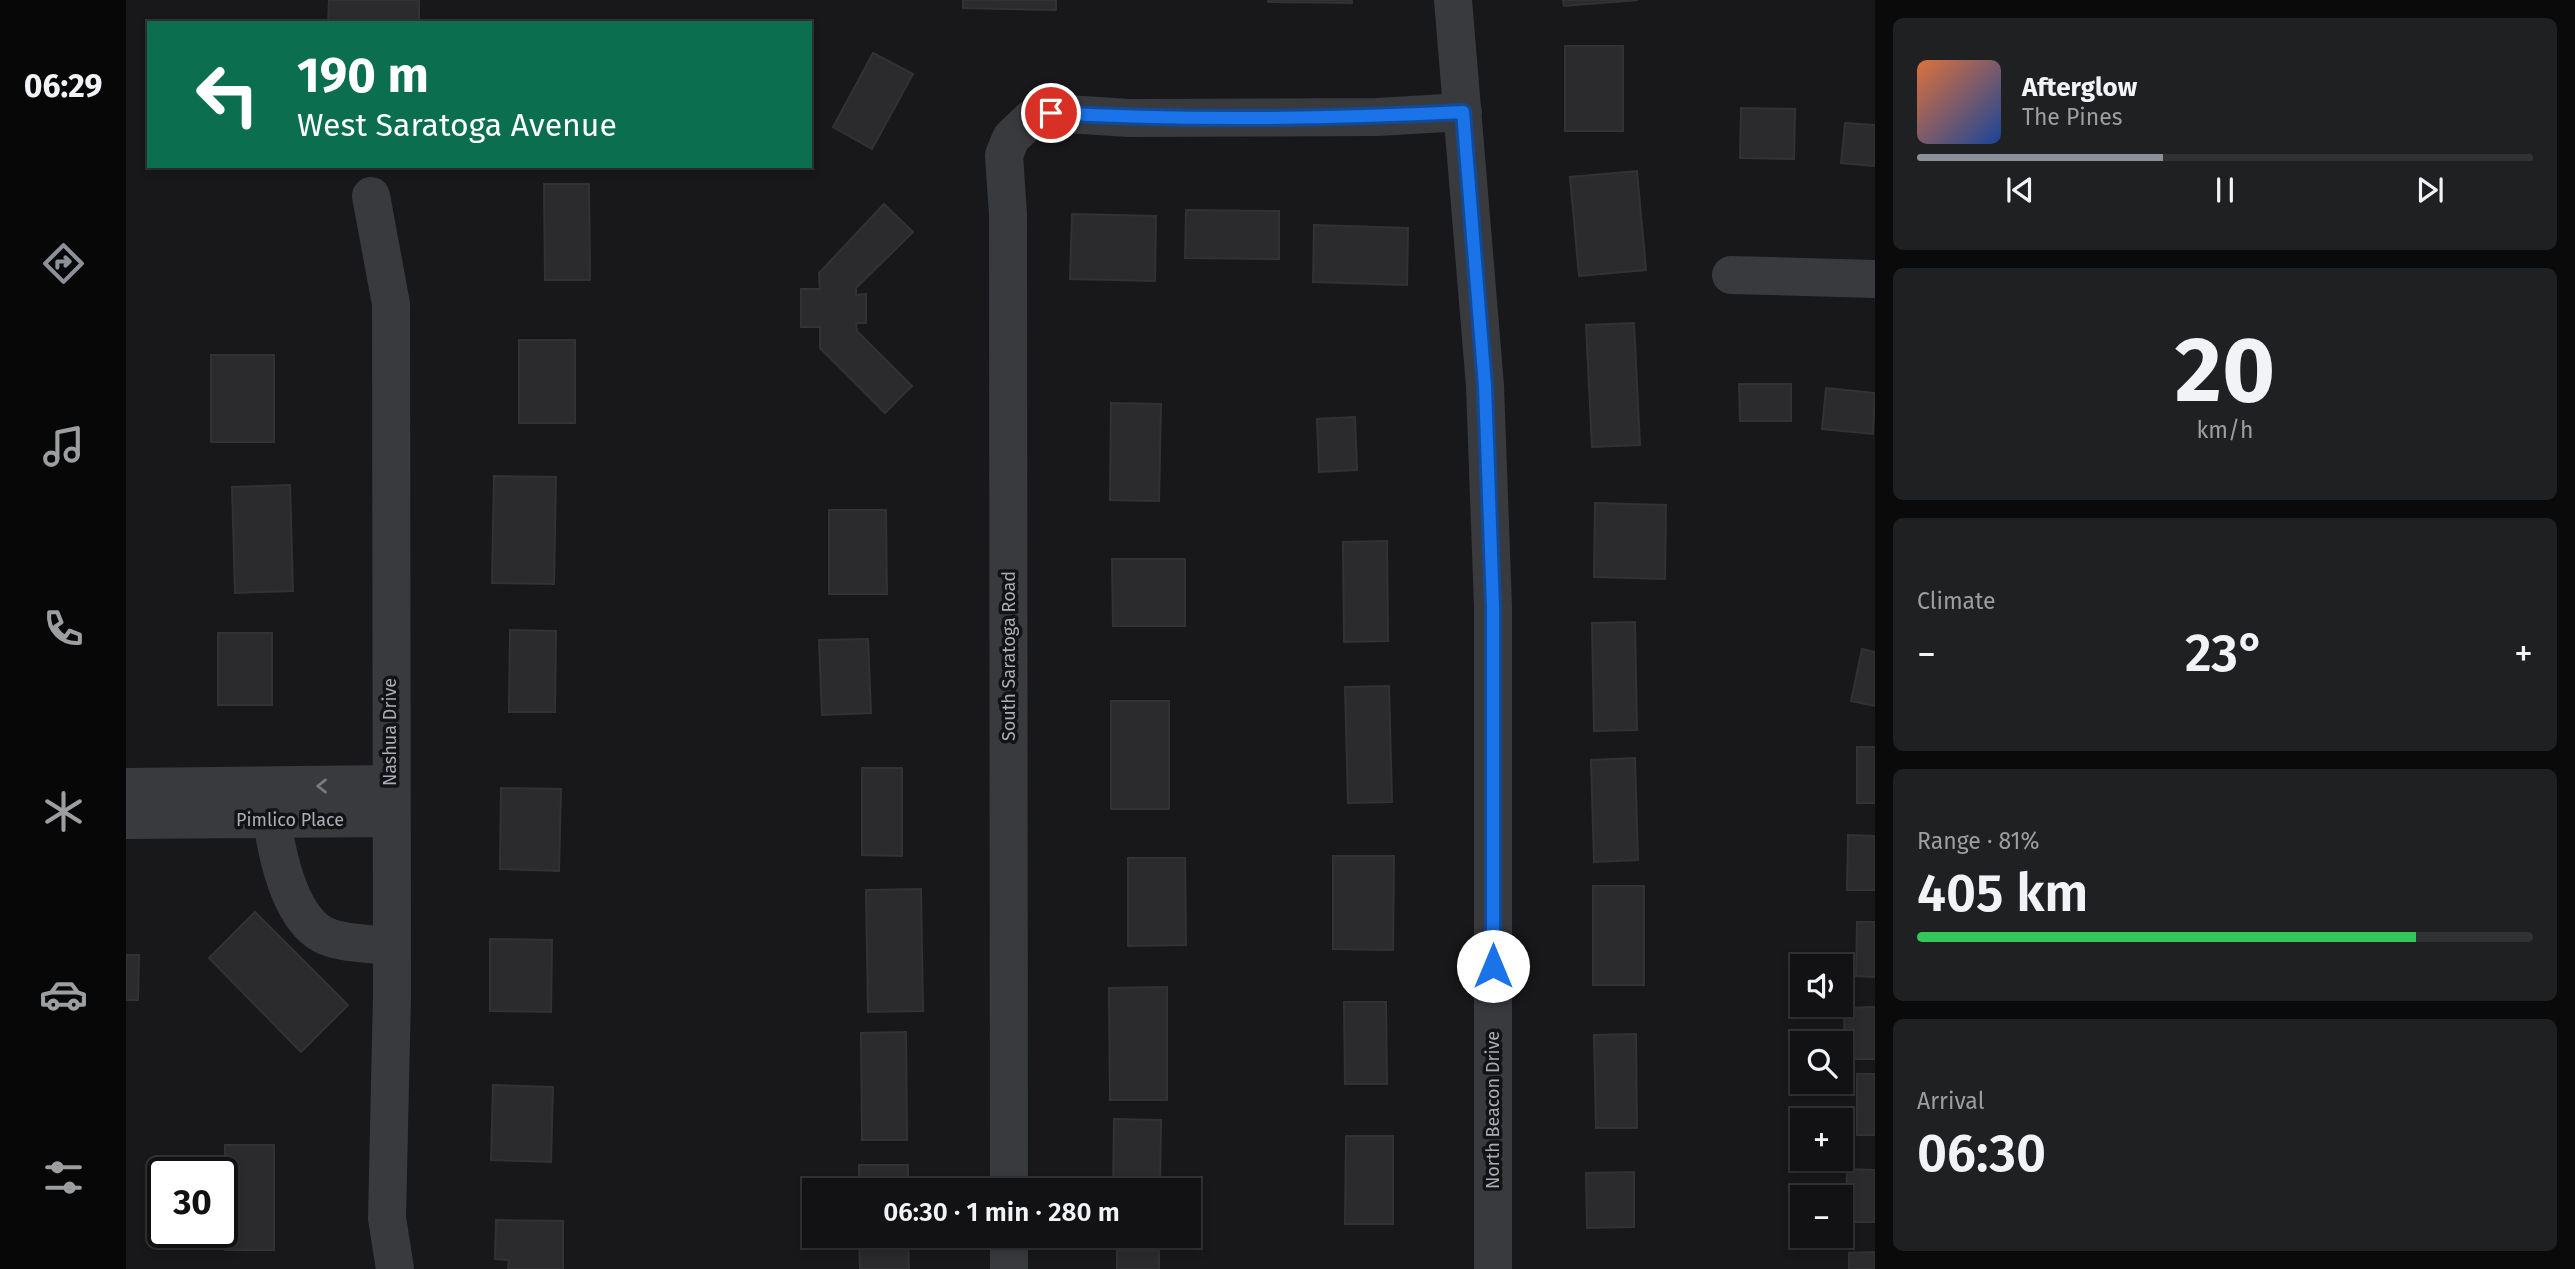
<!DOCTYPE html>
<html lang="en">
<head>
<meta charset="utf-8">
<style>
  :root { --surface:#121214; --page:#1f2022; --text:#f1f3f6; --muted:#9c9ea0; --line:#313234; --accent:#8c9099 }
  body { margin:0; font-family:"Fira Sans",sans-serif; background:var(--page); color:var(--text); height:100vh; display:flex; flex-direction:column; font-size:26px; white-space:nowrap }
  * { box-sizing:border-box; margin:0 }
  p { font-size:23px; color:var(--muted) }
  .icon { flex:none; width:38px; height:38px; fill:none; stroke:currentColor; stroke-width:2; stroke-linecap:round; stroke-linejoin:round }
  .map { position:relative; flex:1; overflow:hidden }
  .side { display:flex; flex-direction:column; gap:18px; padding:18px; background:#0a0a0b; width:700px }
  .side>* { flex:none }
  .top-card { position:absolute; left:21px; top:21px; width:665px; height:147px; border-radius:0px; box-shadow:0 4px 10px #0003,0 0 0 2px var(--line); background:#0b6e4f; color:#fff; overflow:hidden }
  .controls { position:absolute; left:1664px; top:954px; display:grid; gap:14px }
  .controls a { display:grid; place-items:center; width:63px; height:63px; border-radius:0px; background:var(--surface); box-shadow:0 4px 10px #0003,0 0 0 2px var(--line); font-size:35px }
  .speed { position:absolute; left:21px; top:1157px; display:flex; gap:14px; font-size:35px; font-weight:700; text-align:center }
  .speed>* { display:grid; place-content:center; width:91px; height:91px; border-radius:50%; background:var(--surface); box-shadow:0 4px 10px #0003,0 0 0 2px var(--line); line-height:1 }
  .speed .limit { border:4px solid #111; border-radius:10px; background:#fff; color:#111 }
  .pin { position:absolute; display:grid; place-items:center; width:60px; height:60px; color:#fff; margin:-30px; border:4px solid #fff; border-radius:50%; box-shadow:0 2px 7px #0007 }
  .me { position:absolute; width:77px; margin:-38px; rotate:0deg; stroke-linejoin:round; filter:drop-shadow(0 0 5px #0008) }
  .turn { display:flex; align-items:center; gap:24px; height:147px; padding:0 35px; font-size:32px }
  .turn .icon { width:91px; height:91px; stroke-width:2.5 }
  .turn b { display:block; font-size:49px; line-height:60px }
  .big { font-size:52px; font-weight:600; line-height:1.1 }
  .side .tile { flex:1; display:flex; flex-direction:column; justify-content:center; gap:10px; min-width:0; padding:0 24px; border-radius:10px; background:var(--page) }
  .side .dial { align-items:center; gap:0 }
  .dial b { font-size:91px; line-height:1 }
  .song { display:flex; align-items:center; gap:21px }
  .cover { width:84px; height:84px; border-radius:10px; background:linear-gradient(135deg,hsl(20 70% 55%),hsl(220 70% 35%)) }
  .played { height:7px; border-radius:4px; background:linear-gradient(90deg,var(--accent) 40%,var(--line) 40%) }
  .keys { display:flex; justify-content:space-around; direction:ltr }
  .heat { display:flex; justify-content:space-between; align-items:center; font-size:38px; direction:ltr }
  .charge { height:10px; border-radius:5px; background:linear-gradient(90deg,#34c759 81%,var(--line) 0) }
  .trip { position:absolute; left:676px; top:1178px; width:399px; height:70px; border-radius:0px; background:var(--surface); box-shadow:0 4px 10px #0003,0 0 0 2px var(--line); font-weight:600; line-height:70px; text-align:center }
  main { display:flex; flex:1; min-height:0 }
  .menu { display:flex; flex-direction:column; width:126px; justify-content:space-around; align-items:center; background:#070708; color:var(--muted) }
  .menu .icon { width:49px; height:49px }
  .menu .current { color:var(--accent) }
  .menu b { font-size:32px; color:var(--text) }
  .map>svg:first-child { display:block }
  .building { fill:#2b2b2d; stroke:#323235; stroke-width:2 }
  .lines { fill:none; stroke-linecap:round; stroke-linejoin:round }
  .minor { stroke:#393a3e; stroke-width:38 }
  .oneway { stroke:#787a82 }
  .route-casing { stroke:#114b97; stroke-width:18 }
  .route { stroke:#1a73e8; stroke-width:12 }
  .labels { text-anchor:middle; stroke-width:7; stroke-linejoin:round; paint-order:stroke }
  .street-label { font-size:18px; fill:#abaeb9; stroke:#131315 }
</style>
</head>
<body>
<main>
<nav class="menu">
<b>06:29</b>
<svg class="icon current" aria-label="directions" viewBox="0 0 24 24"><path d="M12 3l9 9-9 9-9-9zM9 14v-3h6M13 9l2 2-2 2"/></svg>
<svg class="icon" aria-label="music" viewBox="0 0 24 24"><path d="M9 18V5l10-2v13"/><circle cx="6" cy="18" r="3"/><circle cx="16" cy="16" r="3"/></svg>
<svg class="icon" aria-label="phone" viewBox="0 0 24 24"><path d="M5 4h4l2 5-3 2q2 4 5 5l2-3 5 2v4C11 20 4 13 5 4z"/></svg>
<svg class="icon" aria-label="climate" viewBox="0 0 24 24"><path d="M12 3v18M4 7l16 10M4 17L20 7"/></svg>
<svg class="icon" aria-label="car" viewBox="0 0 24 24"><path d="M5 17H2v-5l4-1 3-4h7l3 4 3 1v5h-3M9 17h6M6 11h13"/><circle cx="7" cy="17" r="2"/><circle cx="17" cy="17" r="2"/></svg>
<svg class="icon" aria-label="filters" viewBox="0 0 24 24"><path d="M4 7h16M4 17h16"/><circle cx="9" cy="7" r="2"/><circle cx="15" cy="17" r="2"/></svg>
</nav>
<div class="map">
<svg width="1749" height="1269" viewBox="0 0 1749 1269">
  <rect width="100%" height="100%" fill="#18181a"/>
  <!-- building -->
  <path class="building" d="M 203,0 L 293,0 L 293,23 L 202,23 Z
    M 837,0 L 930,0 L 930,10 L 837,8 Z
    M 1142,0 L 1226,0 L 1226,3 L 1142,2 Z
    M 1437,0 L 1512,0 L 1438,6 Z
    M 1439,46 L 1497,46 L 1497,131 L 1439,131 Z
    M 747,53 L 787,74 L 746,149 L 707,127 Z
    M 1615,108 L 1669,109 L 1668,159 L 1614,158 Z
    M 1719,123 L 1749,125 L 1749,166 L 1715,163 Z
    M 1511,171 L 1520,270 L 1453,276 L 1444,177 Z
    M 418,184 L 463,184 L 464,280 L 419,280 Z
    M 758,204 L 787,232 L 730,288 L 730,295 L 740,294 L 740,323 L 730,323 L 731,331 L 786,386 L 759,413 L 694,348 L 694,327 L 675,327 L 675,289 L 694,289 L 693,273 Z
    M 1060,210 L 1153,211 L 1153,259 L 1059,258 Z
    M 946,214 L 1030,216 L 1029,281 L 944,279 Z
    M 1188,225 L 1282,228 L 1281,285 L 1187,282 Z
    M 1508,323 L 1514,445 L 1466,447 L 1460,325 Z
    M 393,340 L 449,340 L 449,423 L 393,423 Z
    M 85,355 L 148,355 L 148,442 L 85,442 Z
    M 1613,384 L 1665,384 L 1665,421 L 1614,421 Z
    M 1700,388 L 1749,393 L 1747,434 L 1696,429 Z
    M 985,403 L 1035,404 L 1033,501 L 984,500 Z
    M 1229,417 L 1231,470 L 1193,472 L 1191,419 Z
    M 368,476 L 430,477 L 428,584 L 366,583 Z
    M 164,485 L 167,591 L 109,593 L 106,487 Z
    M 1469,503 L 1540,505 L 1539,579 L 1468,577 Z
    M 703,510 L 760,510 L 761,594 L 703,594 Z
    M 1261,541 L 1262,641 L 1218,642 L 1217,542 Z
    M 986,559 L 1059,559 L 1059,626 L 987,626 Z
    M 1509,622 L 1511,730 L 1468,731 L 1466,623 Z
    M 384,630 L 430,631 L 429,712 L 383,712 Z
    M 92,633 L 146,633 L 146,705 L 92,705 Z
    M 742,639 L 745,713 L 696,715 L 693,640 Z
    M 1736,649 L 1749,652 L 1749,706 L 1725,701 Z
    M 1263,686 L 1266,802 L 1222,803 L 1219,687 Z
    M 985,701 L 1043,701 L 1043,809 L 985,809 Z
    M 1731,747 L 1749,747 L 1749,803 L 1731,803 Z
    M 1509,758 L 1512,860 L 1468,862 L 1465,760 Z
    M 736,768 L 776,768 L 776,856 L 736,855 Z
    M 375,788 L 435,789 L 433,871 L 374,869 Z
    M 1722,835 L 1749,836 L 1749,890 L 1721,890 Z
    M 1207,856 L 1268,856 L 1267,950 L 1207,949 Z
    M 1002,858 L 1059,858 L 1060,945 L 1002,946 Z
    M 1467,886 L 1518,886 L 1518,985 L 1467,985 Z
    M 795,889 L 797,1011 L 742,1012 L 740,890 Z
    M 129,912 L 222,1005 L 175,1052 L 83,958 Z
    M 1731,922 L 1749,922 L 1749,977 L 1730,976 Z
    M 364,939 L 426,940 L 425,1012 L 364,1011 Z
    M 0,955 L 13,955 L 12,1000 L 0,1000 Z
    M 1041,987 L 1041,1100 L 984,1100 L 983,988 Z
    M 1218,1002 L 1260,1002 L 1261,1084 L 1219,1084 Z
    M 1749,1007 L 1749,1059 L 1719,1059 L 1718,1008 Z
    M 780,1032 L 781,1140 L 736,1140 L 735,1033 Z
    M 1510,1034 L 1511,1128 L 1470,1128 L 1468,1035 Z
    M 1731,1074 L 1749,1074 L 1749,1135 L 1731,1135 Z
    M 367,1085 L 427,1087 L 425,1162 L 365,1160 Z
    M 988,1119 L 1035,1120 L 1034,1190 L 987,1190 Z
    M 1220,1136 L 1267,1136 L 1267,1224 L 1219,1224 Z
    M 99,1145 L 148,1145 L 148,1250 L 99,1250 Z
    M 733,1165 L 782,1165 L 782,1190 L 733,1190 Z
    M 1721,1169 L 1749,1170 L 1749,1222 L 1720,1222 Z
    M 1508,1172 L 1508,1227 L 1461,1228 L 1460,1173 Z
    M 370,1220 L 437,1221 L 437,1269 L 382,1269 L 383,1260 L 369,1259 Z
    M 733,1236 L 782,1236 L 783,1269 L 734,1269 Z
    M 991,1251 L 1033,1251 L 1033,1269 L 991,1269 Z
    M 1749,1252 L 1749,1269 L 1723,1269 L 1723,1253 Z"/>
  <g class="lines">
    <!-- minor -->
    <path class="minor" d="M 1327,0 L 1359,386 L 1367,607 L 1367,1269
      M 245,196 L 265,304 L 266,994 L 261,1218 L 269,1269
      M 1605,275 L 1749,279
      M 0,787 L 264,784
      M 0,820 L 265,818
      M 146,820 C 151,855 165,926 205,938 C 224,944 246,944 266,946
      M 883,1190 L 882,215 L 878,155 L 885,138 L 906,118 L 925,113 L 1003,118 L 1251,117 L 1337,112
      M 883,1236 L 883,1269"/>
  </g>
  <!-- one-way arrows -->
  <defs><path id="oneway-chevron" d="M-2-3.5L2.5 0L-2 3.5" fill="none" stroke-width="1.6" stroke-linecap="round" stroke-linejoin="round" transform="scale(1.75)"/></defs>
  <use class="oneway" href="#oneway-chevron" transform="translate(196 786) rotate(180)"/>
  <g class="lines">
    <!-- route casing -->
    <g class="route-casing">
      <path id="route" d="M 925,113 C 1062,121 1200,119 1337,112 L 1359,386 L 1367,607 L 1367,966"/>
    </g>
    <!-- route -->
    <use href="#route" class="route"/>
  </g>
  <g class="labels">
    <!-- street labels -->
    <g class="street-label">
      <text transform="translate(883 656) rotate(-90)" y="6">South Saratoga Road</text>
      <text transform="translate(264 732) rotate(-90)" y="6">Nashua Drive</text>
      <text x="164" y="826">Pimlico Place</text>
      <text transform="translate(1367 1110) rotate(-90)" y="6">North Beacon Drive</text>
    </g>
  </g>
</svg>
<div class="controls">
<a><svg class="icon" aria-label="sound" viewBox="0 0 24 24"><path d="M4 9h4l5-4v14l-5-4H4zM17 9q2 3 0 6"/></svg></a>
<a><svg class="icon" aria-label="search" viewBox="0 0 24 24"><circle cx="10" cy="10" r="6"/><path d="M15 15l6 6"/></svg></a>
<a>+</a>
<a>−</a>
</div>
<div class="speed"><div class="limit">30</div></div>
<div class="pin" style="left:925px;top:113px;background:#d93025"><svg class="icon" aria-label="arrive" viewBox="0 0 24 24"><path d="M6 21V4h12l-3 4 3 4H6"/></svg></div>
<svg class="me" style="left:1367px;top:966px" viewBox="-20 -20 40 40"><circle r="19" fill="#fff"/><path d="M0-13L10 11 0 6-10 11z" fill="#1a73e8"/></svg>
<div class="trip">06:30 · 1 min · 280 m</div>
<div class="top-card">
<div class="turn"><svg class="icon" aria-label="left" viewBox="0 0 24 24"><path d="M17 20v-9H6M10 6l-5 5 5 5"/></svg><div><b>190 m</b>West Saratoga Avenue</div></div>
</div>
</div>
<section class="side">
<div class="tile">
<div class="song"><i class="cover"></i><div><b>Afterglow</b><p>The Pines</p></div></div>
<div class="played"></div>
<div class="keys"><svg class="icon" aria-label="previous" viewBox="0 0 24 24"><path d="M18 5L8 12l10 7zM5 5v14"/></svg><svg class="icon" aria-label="pause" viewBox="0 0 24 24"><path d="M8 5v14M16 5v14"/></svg><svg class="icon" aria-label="next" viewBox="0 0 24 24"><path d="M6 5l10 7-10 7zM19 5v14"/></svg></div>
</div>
<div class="tile dial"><b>20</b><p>km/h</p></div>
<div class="tile"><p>Climate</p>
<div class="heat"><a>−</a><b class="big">23°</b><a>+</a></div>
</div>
<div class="tile"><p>Range · 81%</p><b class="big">405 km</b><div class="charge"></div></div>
<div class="tile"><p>Arrival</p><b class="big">06:30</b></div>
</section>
</main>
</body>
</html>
